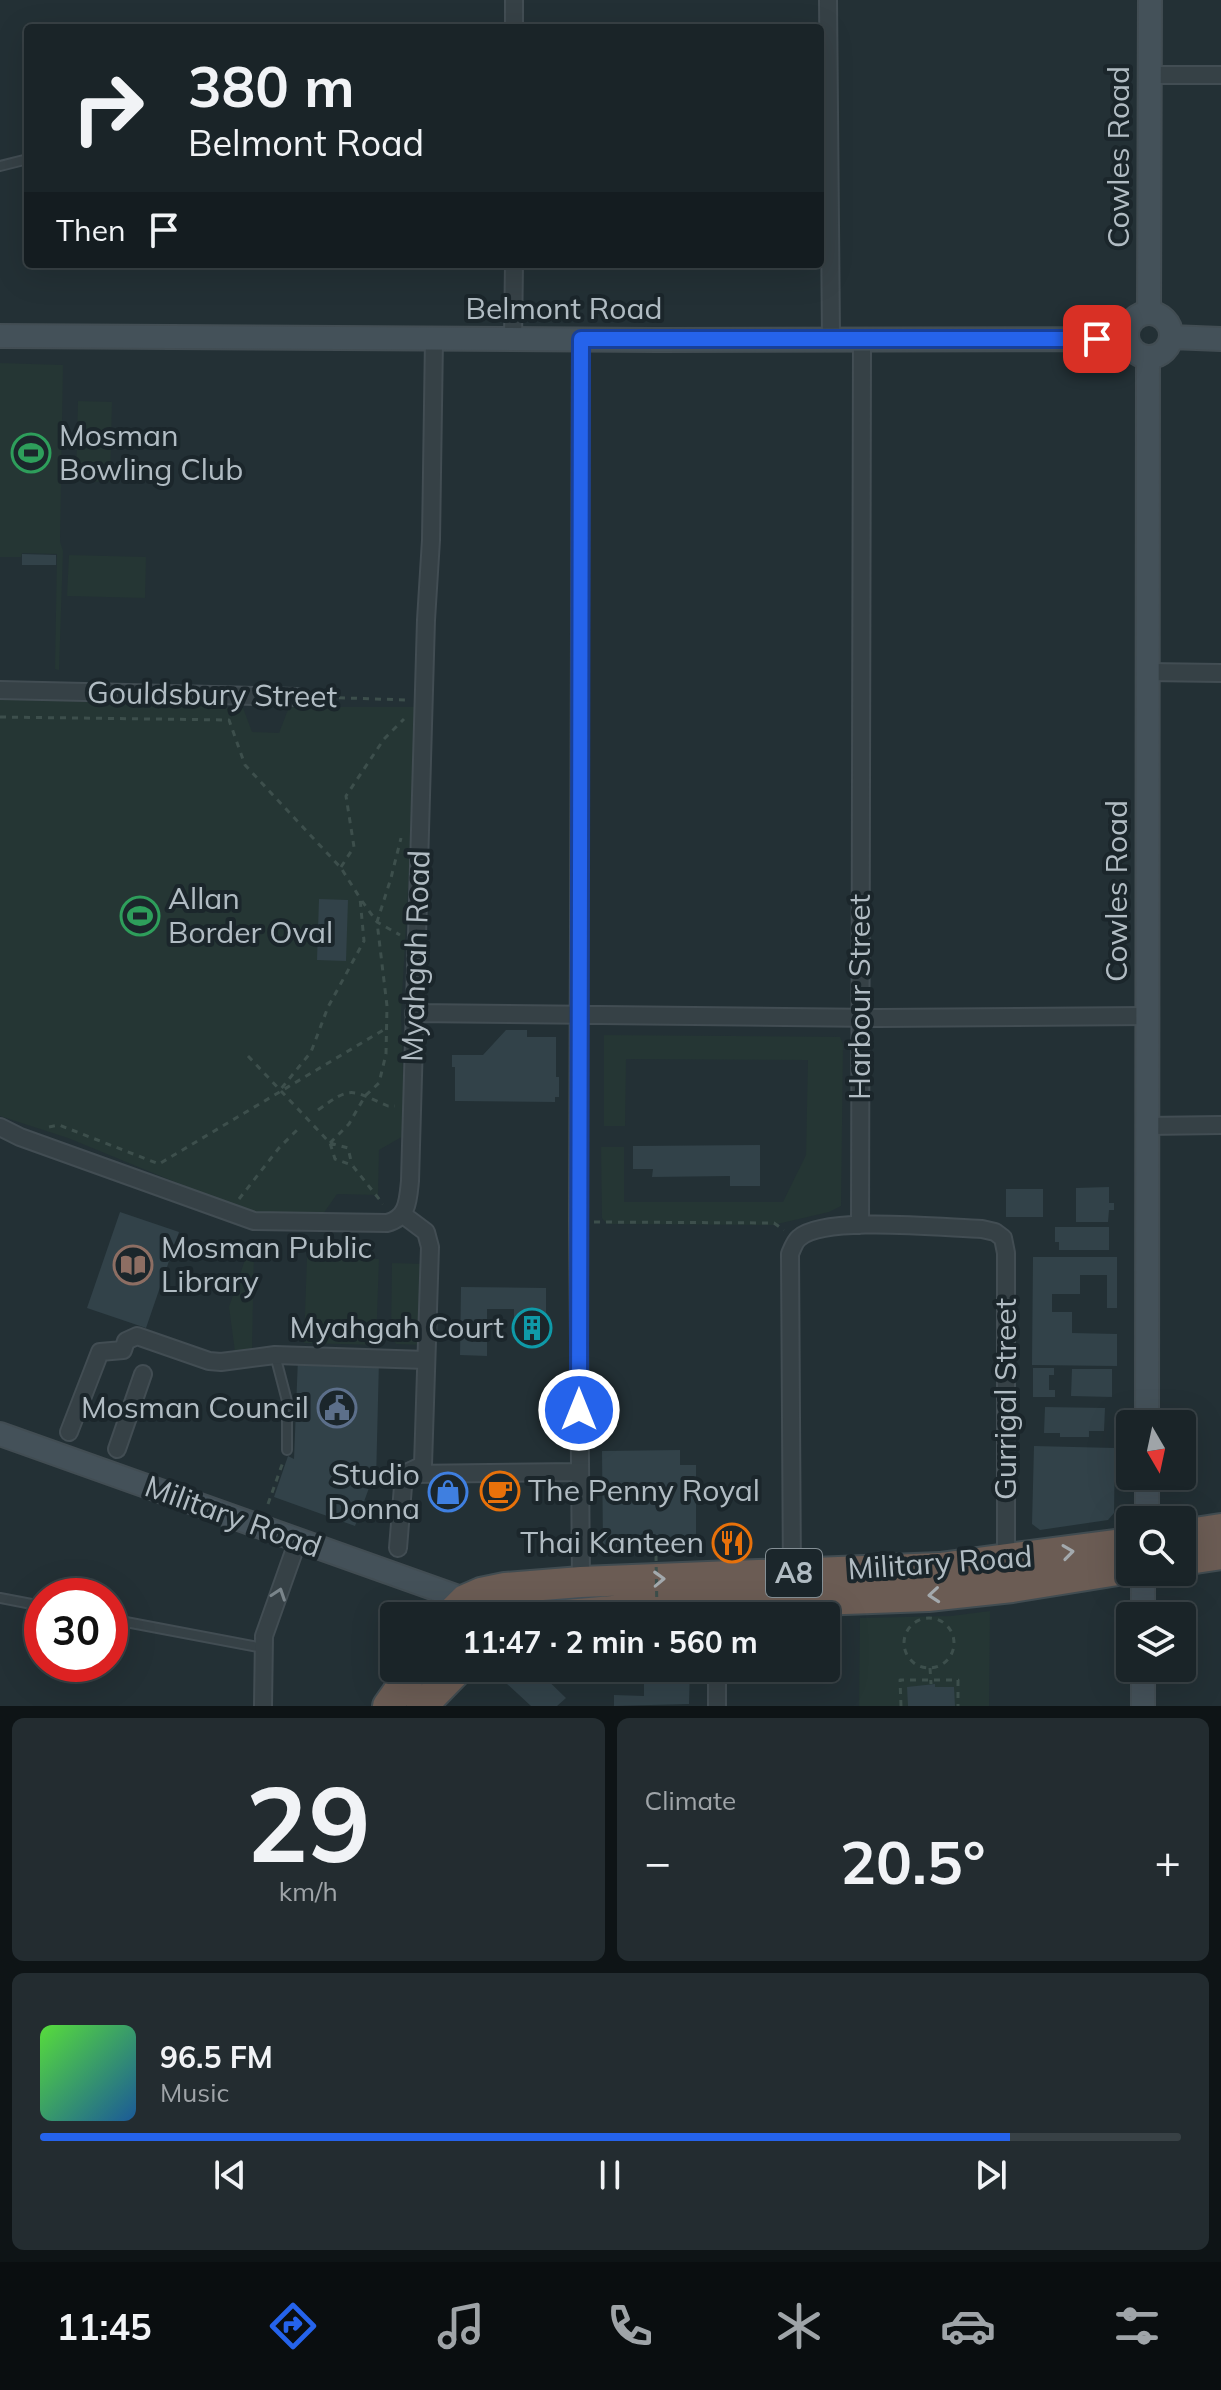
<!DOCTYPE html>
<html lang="en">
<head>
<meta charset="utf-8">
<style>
  :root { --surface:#1a2428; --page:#232c30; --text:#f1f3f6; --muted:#9fa4a8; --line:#384145; --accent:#2563eb }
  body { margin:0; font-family:Mulish,sans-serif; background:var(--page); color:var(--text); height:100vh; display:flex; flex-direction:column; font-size:30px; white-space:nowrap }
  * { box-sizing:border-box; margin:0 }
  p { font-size:26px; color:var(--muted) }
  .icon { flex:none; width:44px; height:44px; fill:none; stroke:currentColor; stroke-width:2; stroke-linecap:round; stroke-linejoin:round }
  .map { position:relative; height:1706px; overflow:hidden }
  .side { display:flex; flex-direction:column; gap:12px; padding:12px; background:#0e1416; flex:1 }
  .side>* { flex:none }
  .hud { position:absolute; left:24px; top:24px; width:800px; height:244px; border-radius:8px; box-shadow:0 8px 32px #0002,0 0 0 2px var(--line); background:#1a2428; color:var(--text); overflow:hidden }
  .needle { width:52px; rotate:171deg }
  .tools { position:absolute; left:1116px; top:1410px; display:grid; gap:16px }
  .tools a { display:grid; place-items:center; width:80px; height:80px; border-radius:8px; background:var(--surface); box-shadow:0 8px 32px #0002,0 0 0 2px var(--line); font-size:40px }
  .speed { position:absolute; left:24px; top:1578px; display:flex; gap:16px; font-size:40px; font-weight:700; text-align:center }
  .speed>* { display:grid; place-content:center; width:104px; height:104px; border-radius:50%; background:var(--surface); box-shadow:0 8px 32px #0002,0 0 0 2px var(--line); line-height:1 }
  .speed .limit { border:12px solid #d22; background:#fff; color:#111 }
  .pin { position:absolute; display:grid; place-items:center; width:68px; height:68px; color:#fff; margin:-34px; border-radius:16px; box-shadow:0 4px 12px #0006 }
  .me { position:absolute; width:88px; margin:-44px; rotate:0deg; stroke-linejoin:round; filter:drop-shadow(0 0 6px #0008) }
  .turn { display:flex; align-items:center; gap:28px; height:168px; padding:0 32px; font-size:36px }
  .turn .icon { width:104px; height:104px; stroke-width:2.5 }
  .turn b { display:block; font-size:56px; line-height:68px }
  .then { display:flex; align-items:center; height:76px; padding:0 32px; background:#0003; gap:16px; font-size:30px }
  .big { font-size:60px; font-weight:700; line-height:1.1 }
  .side .card { flex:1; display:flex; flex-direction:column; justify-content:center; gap:12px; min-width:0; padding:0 28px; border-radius:12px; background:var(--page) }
  .side .dial { align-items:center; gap:0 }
  .dial b { font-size:104px; line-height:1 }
  .song { display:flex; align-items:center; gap:24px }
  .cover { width:96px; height:96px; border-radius:12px; background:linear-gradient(135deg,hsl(110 70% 55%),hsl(210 70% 35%)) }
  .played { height:8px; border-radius:4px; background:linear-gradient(90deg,var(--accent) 85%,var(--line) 85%) }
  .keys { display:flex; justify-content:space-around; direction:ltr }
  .heat { display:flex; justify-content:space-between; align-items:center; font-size:44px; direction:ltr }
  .side .tiles { flex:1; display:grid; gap:12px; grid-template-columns:1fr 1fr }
  .card:last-child { grid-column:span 2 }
  .trip { position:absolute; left:380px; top:1602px; width:460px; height:80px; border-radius:8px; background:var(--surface); box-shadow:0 8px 32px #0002,0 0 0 2px var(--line); font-weight:700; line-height:80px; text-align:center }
  .tab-bar { display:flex; height:128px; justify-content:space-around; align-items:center; background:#0a0e10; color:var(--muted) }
  .tab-bar .icon { width:56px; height:56px }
  .tab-bar .active { color:var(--accent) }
  .tab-bar b { font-size:36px; color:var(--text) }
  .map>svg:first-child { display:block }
  .green { fill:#253634 }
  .building { fill:#324249 }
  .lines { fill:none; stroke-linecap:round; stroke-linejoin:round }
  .lane-casing { stroke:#424d53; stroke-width:12 }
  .street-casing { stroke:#424d53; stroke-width:20 }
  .secondary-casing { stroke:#424d53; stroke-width:26 }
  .highway-casing { stroke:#414c51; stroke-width:34 }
  .path { stroke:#3d4f4c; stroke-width:3; stroke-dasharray:6 6; stroke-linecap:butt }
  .lane { stroke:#364146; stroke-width:8 }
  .street { stroke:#364146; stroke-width:16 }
  .secondary { stroke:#445159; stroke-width:22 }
  .highway { stroke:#6b5c54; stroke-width:30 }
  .path-bridge { stroke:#3d4f4c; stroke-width:3; stroke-dasharray:6 6; stroke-linecap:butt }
  .oneway { stroke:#a3a9ad }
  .oneway2 { stroke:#7a858b }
  .route-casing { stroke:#184099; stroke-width:20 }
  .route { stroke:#2563eb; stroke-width:14 }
  .labels { text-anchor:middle; stroke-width:8; stroke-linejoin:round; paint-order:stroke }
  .shield { fill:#1b262b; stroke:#848f95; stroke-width:2 }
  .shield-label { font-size:28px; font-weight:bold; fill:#b1bcc3 }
  .street-label { font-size:30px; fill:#b1bcc3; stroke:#1b262b }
  .poi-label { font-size:30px; fill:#b1bcc3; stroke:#1b262b; text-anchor:start }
</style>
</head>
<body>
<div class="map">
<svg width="1221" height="1706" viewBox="0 0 1221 1706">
  <rect width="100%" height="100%" fill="#233035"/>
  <!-- green -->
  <path class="green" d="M 0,363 L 63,365 L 60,542 L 63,551 L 59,670 L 55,669 L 57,554 L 22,553 L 21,557 L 0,557 Z
    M 78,401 L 112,402 L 110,482 L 76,481 Z
    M 69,555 L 146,557 L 145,598 L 67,596 Z
    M 0,698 L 243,708 L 252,732 L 279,733 L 289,707 L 418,707 L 401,1015 L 405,1135 L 379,1150 L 378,1195 L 337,1194 L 321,1217 L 262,1214 L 231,1205 L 68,1138 L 0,1116 Z
    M 604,1035 L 840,1037 L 843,1045 L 841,1206 L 829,1212 L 773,1225 L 607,1224 L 602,1218 L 601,1147 L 624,1147 L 624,1202 L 783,1202 L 806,1155 L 808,1060 L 626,1059 L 625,1126 L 604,1126 Z
    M 249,1248 L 254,1249 L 252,1350 L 235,1352 L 229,1307 Z
    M 307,1257 L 379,1259 L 376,1345 L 304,1343 Z
    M 392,1263 L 425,1264 L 423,1345 L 396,1344 L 391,1334 Z
    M 990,1611 L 989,1706 L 859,1706 L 860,1618 L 951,1616 Z"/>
  <!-- building -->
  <path class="building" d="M 22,554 L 56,555 L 56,565 L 22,565 Z
    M 319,899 L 348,900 L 346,961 L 317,960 Z
    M 506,1030 L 527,1030 L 527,1037 L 556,1037 L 556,1077 L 559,1077 L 559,1097 L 555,1097 L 555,1102 L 455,1101 L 455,1067 L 452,1067 L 452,1055 L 483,1055 Z
    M 760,1145 L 760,1186 L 730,1186 L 730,1176 L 652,1177 L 653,1169 L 633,1169 L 633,1146 Z
    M 1109,1187 L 1109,1203 L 1114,1203 L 1114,1210 L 1109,1210 L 1108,1222 L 1076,1222 L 1076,1188 Z
    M 1006,1189 L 1043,1189 L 1043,1217 L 1006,1217 Z
    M 120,1212 L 179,1232 L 146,1328 L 87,1308 Z
    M 1055,1227 L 1109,1227 L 1109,1250 L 1059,1250 L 1059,1242 L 1055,1242 Z
    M 1033,1257 L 1117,1257 L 1117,1308 L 1107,1308 L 1107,1275 L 1080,1275 L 1080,1294 L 1052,1294 L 1052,1312 L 1072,1312 L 1072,1333 L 1117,1334 L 1117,1366 L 1032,1365 Z
    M 461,1287 L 546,1288 L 546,1339 L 518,1339 L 518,1318 L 514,1317 L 514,1309 L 487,1309 L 487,1356 L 460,1355 Z
    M 298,1358 L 379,1360 L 376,1481 L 369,1488 L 355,1526 L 274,1497 L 288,1456 L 294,1459 Z
    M 1033,1368 L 1054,1368 L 1054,1375 L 1049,1375 L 1049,1390 L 1055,1390 L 1055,1397 L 1033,1397 Z
    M 1072,1369 L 1112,1369 L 1112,1397 L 1071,1396 Z
    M 1045,1407 L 1105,1408 L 1104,1431 L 1089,1431 L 1089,1437 L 1060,1437 L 1060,1433 L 1044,1433 Z
    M 1034,1446 L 1115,1448 L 1114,1513 L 1108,1520 L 1040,1530 L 1032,1524 Z
    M 680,1450 L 680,1465 L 696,1465 L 696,1554 L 608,1554 L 603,1546 L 602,1451 Z
    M 496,1668 L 535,1668 L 566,1698 L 557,1706 L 531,1706 L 493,1671 Z
    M 644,1668 L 690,1668 L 689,1704 L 614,1706 L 614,1695 L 644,1696 Z
    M 935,1684 L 935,1687 L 954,1687 L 955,1706 L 908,1706 L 907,1687 Z"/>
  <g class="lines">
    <!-- lane casing -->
    <g class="lane-casing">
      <path id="lane" d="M 0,166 L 28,159
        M 275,1355 L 287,1401 L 287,1450
        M 0,1598 L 42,1606
        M 110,1619 L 263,1648"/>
    </g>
    <!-- street casing -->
    <g class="street-casing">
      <path id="street" d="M 828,0 L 831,339
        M 514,28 L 514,0
        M 1149,75 L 1221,75
        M 513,339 L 514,264
        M 581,339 L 578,1222 L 581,1582
        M 1147,672 L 1221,673
        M 0,690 L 297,697
        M 414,1013 L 878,1018 L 1147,1016
        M 1146,1126 L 1221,1125
        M 0,1127 L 20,1137 L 254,1221 L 387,1223 C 408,1218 408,1200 410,1181 L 426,620 L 431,540 L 434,339
        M 860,1225 L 862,340
        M 69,1432 L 100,1352 L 123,1350 L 126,1341 L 137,1336 L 209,1361 L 221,1362 L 275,1355 L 426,1360
        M 117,1449 L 143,1374
        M 410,1474 L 579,1472
        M 398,1548 L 404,1474 L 423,1465 L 430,1247 L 426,1232 L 402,1214
        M 792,1580 L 790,1254 C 792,1249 795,1241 799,1238 C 824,1215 945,1228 982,1229 L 995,1232 L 1003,1238 L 1006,1253 L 1006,1561
        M 263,1706 L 264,1636 L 298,1540
        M 717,1706 L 717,1668"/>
    </g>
    <!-- secondary casing -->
    <g class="secondary-casing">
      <path id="secondary" d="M1127 335a22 22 0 1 1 44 0a22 22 0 1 1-44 0Z
        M 1149,313 L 1150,0
        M 0,336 L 657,340 L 1127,339
        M 1171,337 L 1221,339
        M 1147,1424 L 1148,358
        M 0,1434 L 475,1603 L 492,1605 L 567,1600 L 597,1603
        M 1147,1476 L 1147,1520
        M 1143,1616 L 1143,1572
        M 1143,1668 L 1143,1706"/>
    </g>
    <!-- highway casing -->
    <g class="highway-casing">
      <path id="highway" d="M 1182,1535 L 1221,1529
        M 1182,1560 L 1221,1554
        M 449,1616 L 465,1600 L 481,1593 L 505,1588 L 581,1582 L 940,1568 L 1130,1543
        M 555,1616 L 683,1605 L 928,1596 L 1012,1587 L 1130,1568
        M 388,1706 L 415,1668
        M 422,1706 L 459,1668"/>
    </g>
    <!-- path -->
    <path class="path" d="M 315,697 L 407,700
      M 0,717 L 229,720 L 245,765 L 341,868 L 360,898 L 364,941 L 328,1007 L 311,1052 L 280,1090
      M 341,867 L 354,847 L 346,796 L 384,739 L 404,719
      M 362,901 L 377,922 L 400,935
      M 248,1056 L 330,1143 L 335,1159 L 352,1165 L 383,1204
      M 318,1110 C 352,1085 351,1090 388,1106 L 395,1106
      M 49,1127 L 59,1125 L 159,1164 L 385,1029
      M 330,1143 L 349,1124 L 365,1096 L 379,1083 L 386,1054 L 387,1006 L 377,922 L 391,878 L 401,838
      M 330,1143 L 348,1148 L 352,1165
      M 239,1199 L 279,1148 L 298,1129
      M 594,1222 L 774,1223 L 784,1230
      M 268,1504 L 283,1462
      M904 1643a25 25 0 1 1 50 0a25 25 0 1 1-50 0Z
      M 930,1668 L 931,1684
      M 901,1706 L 900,1680 L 958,1680 L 958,1706"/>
    <!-- lane -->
    <use href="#lane" class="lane"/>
    <!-- street -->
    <use href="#street" class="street"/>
    <!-- secondary -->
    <use href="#secondary" class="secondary"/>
    <!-- highway -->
    <use href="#highway" class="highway"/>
    <!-- path-bridge -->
    <path class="path-bridge" d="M 656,1555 L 657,1616"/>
  </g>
  <!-- one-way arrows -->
  <defs><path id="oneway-chevron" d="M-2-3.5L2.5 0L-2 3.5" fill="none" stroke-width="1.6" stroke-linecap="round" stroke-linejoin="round" transform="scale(2)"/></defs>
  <g class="oneway">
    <use href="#oneway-chevron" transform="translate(1068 1552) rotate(-8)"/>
    <use href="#oneway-chevron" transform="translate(659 1579) rotate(-2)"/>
    <use href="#oneway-chevron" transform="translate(934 1595) rotate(175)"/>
  </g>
  <use class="oneway2" href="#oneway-chevron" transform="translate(279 1594) rotate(-71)"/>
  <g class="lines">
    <!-- route casing -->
    <g class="route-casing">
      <path id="route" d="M 579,1410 L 581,339 L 1097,339"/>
    </g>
    <!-- route -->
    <use href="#route" class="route"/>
  </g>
  <!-- icons -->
  <defs>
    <g id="stadium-ring" transform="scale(2)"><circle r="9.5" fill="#1b262b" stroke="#2e9e5b" stroke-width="1.5"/><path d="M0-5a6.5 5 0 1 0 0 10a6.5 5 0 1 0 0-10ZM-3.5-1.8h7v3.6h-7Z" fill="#2e9e5b"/></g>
    <g id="library-ring" transform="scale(2)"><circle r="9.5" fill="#1b262b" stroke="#8d6e63" stroke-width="1.5"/><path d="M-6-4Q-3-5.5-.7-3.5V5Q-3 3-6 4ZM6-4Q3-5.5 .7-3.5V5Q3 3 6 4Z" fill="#8d6e63"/></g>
    <g id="building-ring" transform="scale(2)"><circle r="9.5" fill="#1b262b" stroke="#0f9aa8" stroke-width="1.5"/><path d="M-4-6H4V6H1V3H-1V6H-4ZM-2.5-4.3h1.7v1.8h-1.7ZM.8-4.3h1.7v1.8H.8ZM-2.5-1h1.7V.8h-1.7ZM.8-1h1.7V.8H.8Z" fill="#0f9aa8"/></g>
    <g id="civic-ring" transform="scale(2)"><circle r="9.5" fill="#1b262b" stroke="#5c6f8a" stroke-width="1.5"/><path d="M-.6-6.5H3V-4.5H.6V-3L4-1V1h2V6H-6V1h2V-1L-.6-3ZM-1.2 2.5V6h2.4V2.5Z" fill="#5c6f8a"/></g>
    <g id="cafe-ring" transform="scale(2)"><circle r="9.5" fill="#1b262b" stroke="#e8710a" stroke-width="1.5"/><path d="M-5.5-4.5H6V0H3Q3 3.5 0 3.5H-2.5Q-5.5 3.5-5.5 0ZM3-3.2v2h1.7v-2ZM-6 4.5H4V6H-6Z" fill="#e8710a"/></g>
    <g id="shop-ring" transform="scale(2)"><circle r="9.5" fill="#1b262b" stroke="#3f7fe0" stroke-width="1.5"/><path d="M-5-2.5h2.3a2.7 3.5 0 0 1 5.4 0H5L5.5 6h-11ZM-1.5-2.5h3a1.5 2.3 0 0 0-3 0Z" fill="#3f7fe0"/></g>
    <g id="restaurant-ring" transform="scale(2)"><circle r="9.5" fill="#1b262b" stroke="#e8710a" stroke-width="1.5"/><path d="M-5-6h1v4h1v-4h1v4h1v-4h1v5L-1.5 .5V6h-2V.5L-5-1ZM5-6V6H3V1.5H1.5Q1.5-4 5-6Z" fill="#e8710a"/></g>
  </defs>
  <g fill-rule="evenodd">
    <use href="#stadium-ring" x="31" y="453"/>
    <use href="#stadium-ring" x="140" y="916"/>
    <use href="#library-ring" x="133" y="1265"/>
    <use href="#building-ring" x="532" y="1328"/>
    <use href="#civic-ring" x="337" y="1408"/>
    <use href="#cafe-ring" x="500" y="1491"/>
    <use href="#shop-ring" x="448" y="1492"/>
    <use href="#restaurant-ring" x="732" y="1543"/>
  </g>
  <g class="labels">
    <!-- shield labels -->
    <rect class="shield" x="766" y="1549" width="56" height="48" rx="6"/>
    <g class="shield-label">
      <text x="794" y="1583">A8</text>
    </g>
    <!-- street labels -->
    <g class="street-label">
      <text transform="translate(1119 157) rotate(-90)" y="10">Cowles Road</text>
      <text x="564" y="319">Belmont Road</text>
      <text transform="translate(212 695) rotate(1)" y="10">Gouldsbury Street</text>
      <text transform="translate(1117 891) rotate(-90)" y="10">Cowles Road</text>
      <text transform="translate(416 956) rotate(-88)" y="10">Myahgah Road</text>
      <text transform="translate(860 997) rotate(-90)" y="10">Harbour Street</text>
      <text transform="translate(1006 1399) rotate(-90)" y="10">Gurrigal Street</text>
      <text transform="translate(233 1517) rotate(20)" y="10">Military Road</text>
      <text transform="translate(940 1563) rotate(-4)" y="10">Military Road</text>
    </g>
    <!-- poi labels -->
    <g class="poi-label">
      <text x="59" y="446">Mosman<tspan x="59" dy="34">Bowling Club</tspan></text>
      <text x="168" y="909">Allan<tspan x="168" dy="34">Border Oval</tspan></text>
      <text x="161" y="1258">Mosman Public<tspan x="161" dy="34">Library</tspan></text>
      <text x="504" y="1338" text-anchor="end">Myahgah Court</text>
      <text x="309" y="1418" text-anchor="end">Mosman Council</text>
      <text x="420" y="1485" text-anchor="end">Studio<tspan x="420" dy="34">Donna</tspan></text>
      <text x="528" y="1501">The Penny Royal</text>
      <text x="704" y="1553" text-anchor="end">Thai Kanteen</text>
    </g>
  </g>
</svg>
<div class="tools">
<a><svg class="needle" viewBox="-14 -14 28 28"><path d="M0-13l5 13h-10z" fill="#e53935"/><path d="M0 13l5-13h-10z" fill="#9fa4a8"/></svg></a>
<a><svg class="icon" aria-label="search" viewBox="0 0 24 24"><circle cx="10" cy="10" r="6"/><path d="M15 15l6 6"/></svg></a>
<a><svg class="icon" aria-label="layers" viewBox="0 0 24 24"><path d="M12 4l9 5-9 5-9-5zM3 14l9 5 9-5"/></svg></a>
</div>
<div class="speed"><div class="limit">30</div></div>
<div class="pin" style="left:1097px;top:339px;background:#d93025"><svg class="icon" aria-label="arrive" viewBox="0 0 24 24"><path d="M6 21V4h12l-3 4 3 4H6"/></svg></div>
<svg class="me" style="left:579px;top:1410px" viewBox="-20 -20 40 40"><circle r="17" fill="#2563eb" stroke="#fff" stroke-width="3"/><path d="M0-11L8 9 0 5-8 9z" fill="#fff"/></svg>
<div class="trip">11:47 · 2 min · 560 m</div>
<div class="hud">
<div class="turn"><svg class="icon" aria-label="right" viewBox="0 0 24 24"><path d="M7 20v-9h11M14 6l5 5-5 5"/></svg><div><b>380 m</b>Belmont Road</div></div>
<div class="then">Then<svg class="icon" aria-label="arrive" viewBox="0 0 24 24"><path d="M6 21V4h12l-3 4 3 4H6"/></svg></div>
</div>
</div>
<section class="side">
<div class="tiles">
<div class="card dial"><b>29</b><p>km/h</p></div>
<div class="card"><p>Climate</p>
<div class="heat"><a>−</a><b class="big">20.5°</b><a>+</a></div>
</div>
<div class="card">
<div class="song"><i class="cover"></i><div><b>96.5 FM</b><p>Music</p></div></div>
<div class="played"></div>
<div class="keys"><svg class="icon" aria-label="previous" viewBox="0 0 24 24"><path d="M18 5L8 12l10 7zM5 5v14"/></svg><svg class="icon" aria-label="pause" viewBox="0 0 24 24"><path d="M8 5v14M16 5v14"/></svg><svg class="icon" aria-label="next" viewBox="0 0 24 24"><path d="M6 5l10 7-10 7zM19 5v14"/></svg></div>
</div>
</div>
</section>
<nav class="tab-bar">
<b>11:45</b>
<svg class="icon active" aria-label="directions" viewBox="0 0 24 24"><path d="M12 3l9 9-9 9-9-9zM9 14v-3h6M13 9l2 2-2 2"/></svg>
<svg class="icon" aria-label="music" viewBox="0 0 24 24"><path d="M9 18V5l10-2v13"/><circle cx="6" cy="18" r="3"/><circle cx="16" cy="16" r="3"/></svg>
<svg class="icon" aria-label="phone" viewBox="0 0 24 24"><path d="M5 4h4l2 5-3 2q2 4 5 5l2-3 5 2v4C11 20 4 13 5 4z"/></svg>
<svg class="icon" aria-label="climate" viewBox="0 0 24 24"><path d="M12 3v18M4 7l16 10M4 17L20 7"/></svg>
<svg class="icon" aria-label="car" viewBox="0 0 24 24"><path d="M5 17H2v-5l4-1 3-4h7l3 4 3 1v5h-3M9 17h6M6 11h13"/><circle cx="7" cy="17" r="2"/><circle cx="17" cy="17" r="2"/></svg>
<svg class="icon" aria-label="filters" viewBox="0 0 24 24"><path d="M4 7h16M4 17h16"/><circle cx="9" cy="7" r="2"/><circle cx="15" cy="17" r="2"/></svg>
</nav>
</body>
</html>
